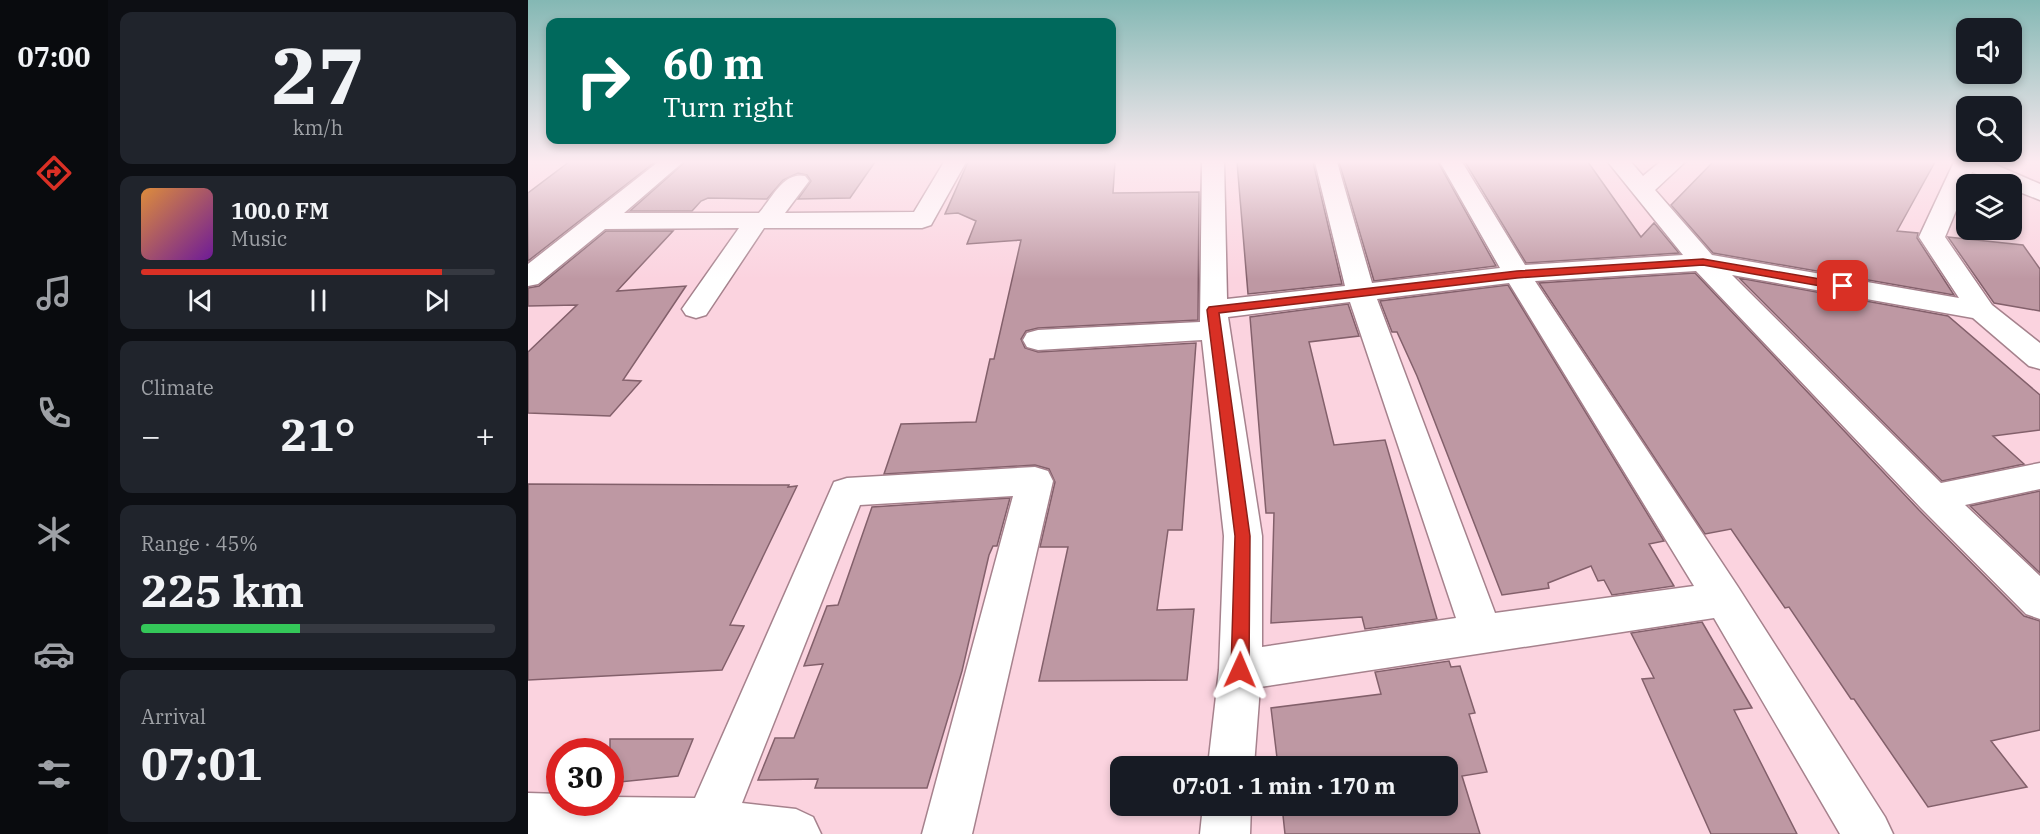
<!DOCTYPE html>
<html lang="en">
<head>
<meta charset="utf-8">
<style>
  :root { --surface:#171b24; --page:#20242c; --text:#f1f3f6; --muted:#9ea1a6; --line:#363941; --accent:#d93025 }
  body { margin:0; font-family:"IBM Plex Serif",serif; background:var(--page); color:var(--text); height:100vh; display:flex; flex-direction:column; font-size:22px; white-space:nowrap }
  * { box-sizing:border-box; margin:0 }
  p { font-size:20px; color:var(--muted) }
  .icon { flex:none; width:33px; height:33px; fill:none; stroke:currentColor; stroke-width:2; stroke-linecap:round; stroke-linejoin:round }
  .map { position:relative; flex:1; overflow:hidden }
  .sheet { display:flex; flex-direction:column; gap:12px; padding:12px; background:#0d0f14; width:420px }
  .sheet>* { flex:none }
  .banner { position:absolute; left:18px; top:18px; width:570px; height:126px; border-radius:12px; box-shadow:0 3px 9px #0003; background:#00695c; color:#fff; overflow:hidden }
  .tools { position:absolute; left:1428px; top:18px; display:grid; gap:12px }
  .tools a { display:grid; place-items:center; width:66px; height:66px; border-radius:12px; background:var(--surface); box-shadow:0 3px 9px #0003; font-size:30px }
  .speed { position:absolute; left:18px; top:738px; display:flex; gap:12px; font-size:30px; font-weight:700; text-align:center }
  .speed>* { display:grid; place-content:center; width:78px; height:78px; border-radius:50%; background:var(--surface); box-shadow:0 3px 9px #0003; line-height:1 }
  .speed .limit { border:9px solid #d22; background:#fff; color:#111 }
  .pin { position:absolute; display:grid; place-items:center; width:51px; height:51px; color:#fff; margin:-26px; border-radius:12px; box-shadow:0 3px 9px #0006 }
  .me { position:absolute; width:66px; margin:-33px; rotate:1deg; stroke-linejoin:round; filter:drop-shadow(0 0 4px #0008) }
  .turn { display:flex; align-items:center; gap:21px; height:126px; padding:0 18px; font-size:27px }
  .turn .icon { width:78px; height:78px; stroke-width:2.5 }
  .turn b { display:block; font-size:42px; line-height:51px }
  .big { font-size:45px; font-weight:700; line-height:1.1 }
  .sheet .tile { flex:1; display:flex; flex-direction:column; justify-content:center; gap:9px; min-width:0; padding:0 21px; border-radius:12px; background:var(--page) }
  .sheet .dial { align-items:center; gap:0 }
  .dial b { font-size:78px; line-height:1 }
  .song { display:flex; align-items:center; gap:18px }
  .cover { width:72px; height:72px; border-radius:9px; background:linear-gradient(135deg,hsl(30 70% 55%),hsl(280 70% 35%)) }
  .played { height:6px; border-radius:3px; background:linear-gradient(90deg,var(--accent) 85%,var(--line) 85%) }
  .keys { display:flex; justify-content:space-around; direction:ltr }
  .heat { display:flex; justify-content:space-between; align-items:center; font-size:33px; direction:ltr }
  .charge { height:9px; border-radius:4px; background:linear-gradient(90deg,#34c759 45%,var(--line) 0) }
  .trip { position:absolute; left:582px; top:756px; width:348px; height:60px; border-radius:12px; background:var(--surface); box-shadow:0 3px 9px #0003; font-weight:700; line-height:60px; text-align:center }
  main { display:flex; flex:1; min-height:0 }
  .dock { display:flex; flex-direction:column; width:108px; justify-content:space-around; align-items:center; background:#090b0e; color:var(--muted) }
  .dock .icon { width:42px; height:42px }
  .dock .on { color:var(--accent) }
  .dock b { font-size:27px; color:var(--text) }
  .map>svg:first-child { display:block }
  .building { fill:#be98a3; stroke:#83606b; stroke-width:1.5 }
  .lines { fill:none; stroke-linecap:round; stroke-linejoin:round }
  .minor-casing { stroke:#a6828d; stroke-width:3 }
  .minor { fill:#fff; fill-rule:evenodd }
  .route { fill:#d93025; stroke:#8d1f18; stroke-width:1.5 }
</style>
</head>
<body>
<main>
<nav class="dock">
<b>07:00</b>
<svg class="icon on" aria-label="directions" viewBox="0 0 24 24"><path d="M12 3l9 9-9 9-9-9zM9 14v-3h6M13 9l2 2-2 2"/></svg>
<svg class="icon" aria-label="music" viewBox="0 0 24 24"><path d="M9 18V5l10-2v13"/><circle cx="6" cy="18" r="3"/><circle cx="16" cy="16" r="3"/></svg>
<svg class="icon" aria-label="phone" viewBox="0 0 24 24"><path d="M5 4h4l2 5-3 2q2 4 5 5l2-3 5 2v4C11 20 4 13 5 4z"/></svg>
<svg class="icon" aria-label="climate" viewBox="0 0 24 24"><path d="M12 3v18M4 7l16 10M4 17L20 7"/></svg>
<svg class="icon" aria-label="car" viewBox="0 0 24 24"><path d="M5 17H2v-5l4-1 3-4h7l3 4 3 1v5h-3M9 17h6M6 11h13"/><circle cx="7" cy="17" r="2"/><circle cx="17" cy="17" r="2"/></svg>
<svg class="icon" aria-label="filters" viewBox="0 0 24 24"><path d="M4 7h16M4 17h16"/><circle cx="9" cy="7" r="2"/><circle cx="15" cy="17" r="2"/></svg>
</nav>
<section class="sheet">
<div class="tile dial"><b>27</b><p>km/h</p></div>
<div class="tile">
<div class="song"><i class="cover"></i><div><b>100.0 FM</b><p>Music</p></div></div>
<div class="played"></div>
<div class="keys"><svg class="icon" aria-label="previous" viewBox="0 0 24 24"><path d="M18 5L8 12l10 7zM5 5v14"/></svg><svg class="icon" aria-label="pause" viewBox="0 0 24 24"><path d="M8 5v14M16 5v14"/></svg><svg class="icon" aria-label="next" viewBox="0 0 24 24"><path d="M6 5l10 7-10 7zM19 5v14"/></svg></div>
</div>
<div class="tile"><p>Climate</p>
<div class="heat"><a>−</a><b class="big">21°</b><a>+</a></div>
</div>
<div class="tile"><p>Range · 45%</p><b class="big">225 km</b><div class="charge"></div></div>
<div class="tile"><p>Arrival</p><b class="big">07:01</b></div>
</section>
<div class="map">
<svg width="1512" height="834" viewBox="0 0 1512 834">
  <rect width="100%" height="100%" fill="#fbd3df"/>
  <!-- building -->
  <path class="building" d="M 41,162 L 127,162 L 0,261 L 0,193 Z
    M 157,162 L 347,162 L 322,198 L 270,199 L 283,181 L 279,175 L 270,173 L 255,180 L 239,199 L 180,198 L 173,201 L 164,211 L 102,211 Z
    M 440,162 L 587,162 L 585,193 L 671,192 L 670,320 L 510,328 L 498,331 L 493,339 L 497,348 L 510,352 L 668,343 L 654,530 L 640,530 L 629,610 L 666,609 L 659,680 L 511,681 L 540,547 L 512,547 L 527,482 L 521,469 L 507,465 L 356,474 L 373,424 L 448,422 L 462,359 L 466,359 L 493,240 L 439,244 L 448,221 L 430,213 L 417,214 Z
    M 709,162 L 785,162 L 814,284 L 720,294 Z
    M 811,162 L 910,162 L 968,266 L 846,281 Z
    M 937,162 L 1060,162 L 1113,237 L 1126,223 L 1151,253 L 998,263 Z
    M 1185,162 L 1407,162 L 1369,231 L 1390,233 L 1389,238 L 1426,295 L 1185,253 L 1143,205 Z
    M 78,231 L 145,231 L 89,291 L 158,286 L 95,380 L 113,381 L 82,416 L 0,413 L 0,352 L 49,305 L 0,306 L 0,288 L 11,286 Z
    M 1420,237 L 1495,245 L 1512,269 L 1512,311 L 1466,303 Z
    M 1167,273 L 1391,510 L 1496,616 L 1512,621 L 1512,730 L 1463,741 L 1499,787 L 1400,807 L 1326,699 L 1323,699 L 1261,607 L 1257,608 L 1203,529 L 1177,534 L 1011,283 Z
    M 1211,278 L 1420,316 L 1512,395 L 1512,430 L 1465,436 L 1496,464 L 1414,481 Z
    M 980,285 L 1136,541 L 1121,544 L 1146,586 L 1084,595 L 1076,580 L 1070,581 L 1063,566 L 1020,583 L 1021,588 L 974,595 L 889,376 L 869,332 L 864,332 L 852,301 Z
    M 820,304 L 831,336 L 781,342 L 806,445 L 857,440 L 909,619 L 837,629 L 834,617 L 743,623 L 746,513 L 738,513 L 722,317 Z
    M 0,484 L 261,485 L 260,487 L 269,486 L 202,625 L 216,626 L 194,670 L 0,680 Z
    M 1512,491 L 1512,573 L 1442,506 Z
    M 482,498 L 469,546 L 465,546 L 461,555 L 434,671 L 399,788 L 287,788 L 290,779 L 230,780 L 247,738 L 266,738 L 295,664 L 276,666 L 299,606 L 310,605 L 344,507 Z
    M 1174,622 L 1224,708 L 1206,710 L 1269,834 L 1183,834 L 1114,679 L 1126,678 L 1103,633 Z
    M 921,661 L 923,667 L 932,666 L 947,713 L 941,714 L 959,772 L 934,776 L 952,834 L 757,834 L 754,806 L 920,806 L 920,766 L 750,766 L 743,708 L 853,694 L 847,672 Z
    M 82,739 L 165,739 L 150,776 L 82,783 Z"/>
  <g class="lines">
    <!-- minor casing -->
    <g class="minor-casing">
      <path id="minor" d="M 130,162 L 155,162 L 96,213 L 231,213 C 244,198 256,171 277,176 L 281,181 L 257,213 L 386,212 L 416,162 L 438,162 L 403,225 L 394,228 L 236,228 L 178,315 L 168,318 L 158,315 L 154,309 L 211,228 L 77,229 L 10,284 L 0,286 L 0,264 Z
        M 674,162 L 696,162 L 699,299 L 817,286 L 787,162 L 809,162 L 844,283 L 972,268 L 912,162 L 934,162 L 997,265 L 1155,255 L 1080,162 L 1103,162 L 1115,176 L 1132,162 L 1157,162 L 1127,190 L 1184,255 L 1431,298 L 1391,237 L 1426,162 L 1461,162 L 1512,184 L 1512,200 L 1484,189 L 1484,184 L 1473,184 L 1444,172 L 1417,237 L 1464,305 L 1512,343 L 1512,369 L 1501,366 L 1445,318 L 1204,275 L 1413,483 L 1512,463 L 1512,489 L 1437,505 L 1512,576 L 1512,619 L 1498,614 L 1393,508 L 1168,271 L 1007,281 L 1210,587 L 1357,817 L 1365,834 L 1312,834 L 1186,618 L 732,687 L 726,766 L 680,766 L 691,670 L 696,536 L 674,340 L 510,350 L 499,347 L 495,340 L 499,333 L 510,330 L 672,322 ZM 981,283 L 1166,586 L 967,613 L 849,299 ZM 822,302 L 928,618 L 734,647 L 734,536 L 700,317 Z
        M 507,467 L 520,471 L 525,481 L 444,834 L 394,834 L 485,496 L 332,505 L 214,803 L 268,809 L 285,817 L 293,834 L 0,834 L 0,793 L 32,794 L 32,802 L 82,802 L 82,797 L 167,798 L 306,482 L 319,478 Z
        M 675,806 L 723,806 L 722,834 L 672,834 Z"/>
    </g>
    <!-- minor -->
    <use href="#minor" class="minor"/>
  </g>
  <!-- sky -->
  <linearGradient id="sky" x2="0" y2="1"><stop stop-color="#84b8b4"/><stop offset="0.58" stop-color="#fdebf1"/><stop offset="1" stop-color="#fdebf1" stop-opacity="0"/></linearGradient>
  <rect width="1512" height="279" fill="url(#sky)"/>
  <!-- route -->
  <path class="route" d="M 1175,259 L 1315,283 L 1320,286 L 1315,290 L 1175,265 L 989,278 L 691,313 L 722,536 L 721,670 L 719,676 L 712,679 L 706,676 L 703,670 L 707,536 L 679,310 L 681,307 L 989,271 Z"/>
</svg>
<div class="tools">
<a><svg class="icon" aria-label="sound" viewBox="0 0 24 24"><path d="M4 9h4l5-4v14l-5-4H4zM17 9q2 3 0 6"/></svg></a>
<a><svg class="icon" aria-label="search" viewBox="0 0 24 24"><circle cx="10" cy="10" r="6"/><path d="M15 15l6 6"/></svg></a>
<a><svg class="icon" aria-label="layers" viewBox="0 0 24 24"><path d="M12 4l9 5-9 5-9-5zM3 14l9 5 9-5"/></svg></a>
</div>
<div class="speed"><div class="limit">30</div></div>
<div class="pin" style="left:1315px;top:286px;background:#d93025"><svg class="icon" aria-label="arrive" viewBox="0 0 24 24"><path d="M6 21V4h12l-3 4 3 4H6"/></svg></div>
<svg class="me" style="left:712px;top:670px" viewBox="-20 -20 40 40"><path d="M0-17L14 15 0 8-14 15z" fill="#d93025" stroke="#fff" stroke-width="4"/></svg>
<div class="trip">07:01 · 1 min · 170 m</div>
<div class="banner">
<div class="turn"><svg class="icon" aria-label="right" viewBox="0 0 24 24"><path d="M7 20v-9h11M14 6l5 5-5 5"/></svg><div><b>60 m</b>Turn right</div></div>
</div>
</div>
</main>
</body>
</html>
